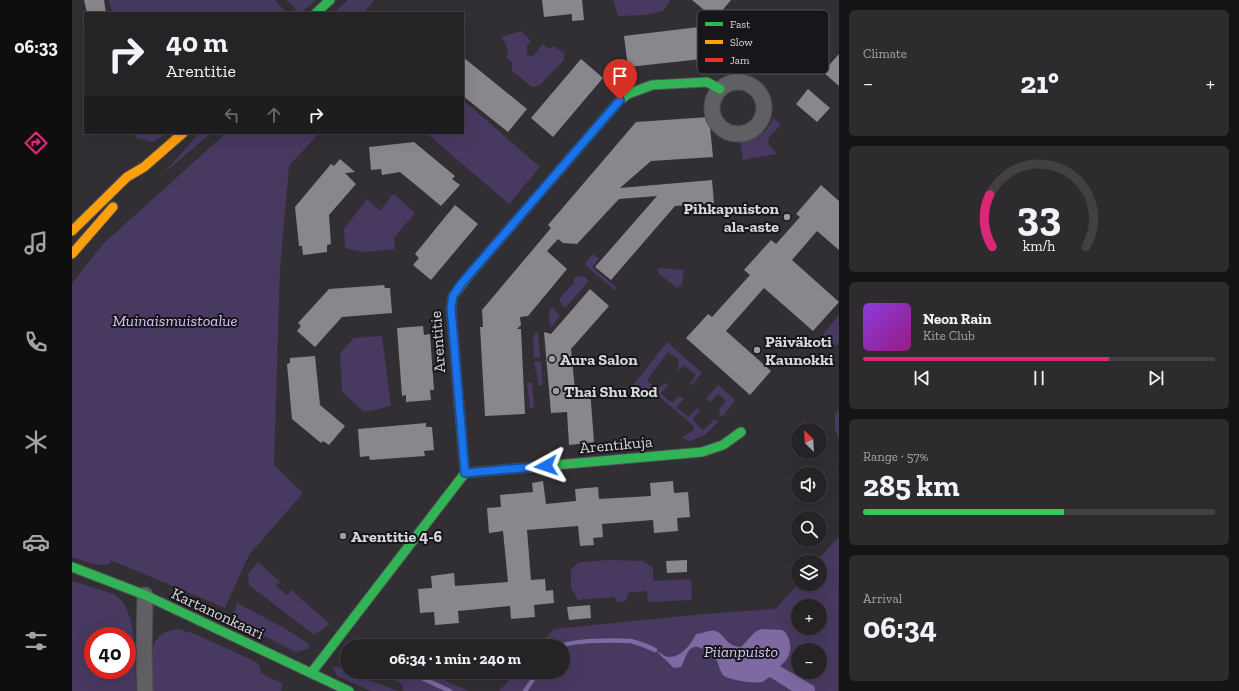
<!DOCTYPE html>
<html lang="en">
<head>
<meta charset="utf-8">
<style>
  :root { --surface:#252326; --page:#2d2b2e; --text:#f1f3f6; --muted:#a3a4a7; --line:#424043; --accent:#db2777 }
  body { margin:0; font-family:"Zilla Slab",serif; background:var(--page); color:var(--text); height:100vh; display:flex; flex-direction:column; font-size:15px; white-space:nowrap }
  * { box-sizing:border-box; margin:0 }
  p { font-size:13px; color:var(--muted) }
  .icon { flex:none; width:22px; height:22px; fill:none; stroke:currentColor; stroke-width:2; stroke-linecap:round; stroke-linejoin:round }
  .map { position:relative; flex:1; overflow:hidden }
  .drawer { display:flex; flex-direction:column; gap:10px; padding:10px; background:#141315; width:400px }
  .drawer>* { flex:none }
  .hud { position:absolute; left:12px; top:12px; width:380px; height:122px; border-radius:0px; box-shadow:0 4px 16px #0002,0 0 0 1px var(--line); background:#252326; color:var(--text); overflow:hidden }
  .needle { width:26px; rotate:336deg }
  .controls { position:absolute; left:719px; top:423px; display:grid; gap:8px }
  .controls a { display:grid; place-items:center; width:36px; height:36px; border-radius:50%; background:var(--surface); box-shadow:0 4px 16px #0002,0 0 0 1px var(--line); font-size:20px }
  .speed { position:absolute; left:12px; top:627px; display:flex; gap:8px; font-size:20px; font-weight:700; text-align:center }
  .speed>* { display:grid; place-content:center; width:52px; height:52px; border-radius:50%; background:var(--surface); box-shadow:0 4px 16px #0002,0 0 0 1px var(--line); line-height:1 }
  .speed .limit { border:6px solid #d22; background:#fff; color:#111 }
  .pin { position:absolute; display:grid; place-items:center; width:34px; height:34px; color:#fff; margin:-41px -17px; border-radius:50% 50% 50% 0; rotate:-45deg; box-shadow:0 0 4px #0007 }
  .pin .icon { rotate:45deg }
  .me { position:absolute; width:44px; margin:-22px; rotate:265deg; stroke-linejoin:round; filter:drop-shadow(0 0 3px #0008) }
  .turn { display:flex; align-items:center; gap:14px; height:84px; padding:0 16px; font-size:18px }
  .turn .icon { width:52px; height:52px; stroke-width:2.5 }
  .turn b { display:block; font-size:28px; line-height:34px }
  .lanes { display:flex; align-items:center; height:38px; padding:0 16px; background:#0003; justify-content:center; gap:20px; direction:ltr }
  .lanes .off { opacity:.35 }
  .big { font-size:30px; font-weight:700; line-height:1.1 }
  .drawer .card { flex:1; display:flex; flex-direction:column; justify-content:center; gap:6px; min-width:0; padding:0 14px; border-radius:6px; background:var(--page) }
  .drawer .dial { align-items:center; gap:0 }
  .dial svg { height:104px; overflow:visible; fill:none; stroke:var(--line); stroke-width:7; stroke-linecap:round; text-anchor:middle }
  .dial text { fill:var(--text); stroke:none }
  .song { display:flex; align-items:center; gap:12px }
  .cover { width:48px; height:48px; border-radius:6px; background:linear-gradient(135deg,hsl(270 70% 55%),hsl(310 70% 35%)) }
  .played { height:4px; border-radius:2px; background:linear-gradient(90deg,var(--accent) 70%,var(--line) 70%) }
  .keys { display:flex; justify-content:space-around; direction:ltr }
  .heat { display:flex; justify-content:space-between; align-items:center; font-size:22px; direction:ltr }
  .charge { height:6px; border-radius:3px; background:linear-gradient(90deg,#34c759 57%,var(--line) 0) }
  .trip { position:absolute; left:268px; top:639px; width:230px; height:40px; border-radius:20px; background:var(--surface); box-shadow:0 4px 16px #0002,0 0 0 1px var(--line); font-weight:700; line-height:40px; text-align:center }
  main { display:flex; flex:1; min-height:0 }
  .tabs { display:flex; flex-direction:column; width:72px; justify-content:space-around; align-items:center; background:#0f0e0f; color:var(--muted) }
  .tabs .icon { width:28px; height:28px }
  .tabs .on { color:var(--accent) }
  .tabs b { font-size:18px; color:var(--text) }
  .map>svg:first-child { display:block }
  .green { fill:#483960; fill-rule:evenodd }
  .water { fill:#7f69a2 }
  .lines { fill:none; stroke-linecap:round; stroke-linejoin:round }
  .stream { stroke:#7f69a2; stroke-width:4.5 }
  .building { fill:#89878b }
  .street-casing { stroke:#4f4e51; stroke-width:17 }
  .fast-casing { stroke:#4f4e51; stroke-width:11 }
  .slow-casing { stroke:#4f4e51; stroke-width:11 }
  .jam-casing { stroke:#4f4e51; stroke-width:11 }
  .street { stroke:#605f63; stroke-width:15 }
  .fast { stroke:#30b455; stroke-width:9 }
  .slow { stroke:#ff9f0a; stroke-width:9 }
  .jam { stroke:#e5322d; stroke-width:9 }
  .route-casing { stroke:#114b97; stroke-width:10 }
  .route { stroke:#1a73e8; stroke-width:7 }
  .poi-dot { fill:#9e9da2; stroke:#17161a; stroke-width:1.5 }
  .labels { text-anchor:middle; stroke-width:4; stroke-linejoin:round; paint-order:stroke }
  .poi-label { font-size:16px; font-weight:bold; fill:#d9d8dd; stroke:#17161a; text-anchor:start }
  .park-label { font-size:16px; font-style:italic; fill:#d8c4fa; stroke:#17161a }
  .street-label { font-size:16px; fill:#d9d8dd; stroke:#17161a }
  .key { fill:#17161a; stroke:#515054; stroke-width:1 }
  .key-label { font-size:11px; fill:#d9d8dd }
</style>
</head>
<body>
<main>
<nav class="tabs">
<b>06:33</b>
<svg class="icon on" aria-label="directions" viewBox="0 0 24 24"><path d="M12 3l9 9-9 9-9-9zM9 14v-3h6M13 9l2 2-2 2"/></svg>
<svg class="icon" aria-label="music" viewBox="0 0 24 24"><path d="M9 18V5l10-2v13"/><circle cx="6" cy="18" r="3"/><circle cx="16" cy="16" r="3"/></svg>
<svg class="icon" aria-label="phone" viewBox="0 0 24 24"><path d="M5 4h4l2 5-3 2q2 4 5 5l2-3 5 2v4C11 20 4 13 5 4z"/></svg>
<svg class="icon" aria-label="climate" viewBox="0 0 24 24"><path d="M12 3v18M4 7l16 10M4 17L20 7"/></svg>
<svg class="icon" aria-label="car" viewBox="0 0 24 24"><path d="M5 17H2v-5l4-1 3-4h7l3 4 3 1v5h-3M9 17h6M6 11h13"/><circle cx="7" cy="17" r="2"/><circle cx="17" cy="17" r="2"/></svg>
<svg class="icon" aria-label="filters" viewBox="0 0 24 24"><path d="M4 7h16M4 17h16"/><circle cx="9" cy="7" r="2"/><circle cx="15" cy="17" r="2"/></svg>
</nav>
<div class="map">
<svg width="767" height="691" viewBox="0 0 767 691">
  <rect width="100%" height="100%" fill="#312f33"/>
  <!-- green -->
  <path class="green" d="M 37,0 L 203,0 L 215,13 L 40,13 Z
    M 215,0 L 244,0 L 229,13 L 226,13 Z
    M 276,0 L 302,0 L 292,13 L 262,13 Z
    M 541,0 L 598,0 L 591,11 L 573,15 L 546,16 Z
    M 449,31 L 459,41 L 454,48 L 456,52 L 454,55 L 461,56 L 471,44 L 478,49 L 482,46 L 492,53 L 492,60 L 467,86 L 460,87 L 440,71 L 440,62 L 434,57 C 438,50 433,42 429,37 Z
    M 391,100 L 468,167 L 437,204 L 354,133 L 391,133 Z
    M 701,118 L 709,125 L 697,137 L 696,144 L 705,154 L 671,160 L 668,142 C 684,139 695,134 701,118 Z
    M 62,133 L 97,133 L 80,142 L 64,138 Z
    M 127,133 L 139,133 L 92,173 Z
    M 154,133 L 247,133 L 217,166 L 208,269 L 202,465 L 231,493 L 177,555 L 153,608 L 38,560 L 39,563 C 29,569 11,560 0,557 L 0,283 L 32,243 Z
    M 320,195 L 323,195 L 343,213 L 322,238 L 323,249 L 291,252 L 273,248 L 272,229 L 295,199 L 308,211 Z
    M 521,254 L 527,259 L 520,267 L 545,288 L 543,290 L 514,266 L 514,262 Z
    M 586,268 L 612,270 L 610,285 L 605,288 L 586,273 Z
    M 512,276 L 517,281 L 493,308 L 488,302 L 488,298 L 503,282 L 501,280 L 503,277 Z
    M 480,307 L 488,316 L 478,328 L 477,311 Z
    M 767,315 L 767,342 L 764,346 L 751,334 Z
    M 466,332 L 468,357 L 462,358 L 461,337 L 463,333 Z
    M 310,336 L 319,406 L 292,412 L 270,392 L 268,353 L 282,338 Z
    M 595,342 L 630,373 L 619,386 L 618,384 L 624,375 L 612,365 L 605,372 L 607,360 L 596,352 L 575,380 L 584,389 L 594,383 L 596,386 L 589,393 L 596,400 L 601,402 L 607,396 L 612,399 L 604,407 L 616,417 L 625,408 L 628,410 L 620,420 L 631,430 L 643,419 L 646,422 L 633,435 L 618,441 L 609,438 L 622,430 L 622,426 L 578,389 L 573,388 L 565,393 L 558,389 Z
    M 462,362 L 469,362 L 471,385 L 467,386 Z
    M 455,383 L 460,383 L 462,407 L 458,408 Z
    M 646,385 L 663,400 L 652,415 L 648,416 L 647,410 L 654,400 L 646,394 L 639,402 L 634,399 Z
    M 767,409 L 767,439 L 763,429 L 763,414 Z
    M 767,536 L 766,691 L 427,691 L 444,672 L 491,672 L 491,646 L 467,646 L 482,629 L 632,614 L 704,609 L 726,584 L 748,584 L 748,562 L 744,562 ZM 726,606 L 748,606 L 748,628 L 726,628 ZM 726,650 L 748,650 L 748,672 L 726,672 Z
    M 537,560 L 571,561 L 581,568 L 581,581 L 619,579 L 620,600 L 576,602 L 575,591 L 556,593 L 554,601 L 545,602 L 543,597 L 506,600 L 499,588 L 499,569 L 507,562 Z
    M 186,562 L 208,582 L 204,586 L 215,595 L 219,590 L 258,624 L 242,635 L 177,585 L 176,574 Z
    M 0,581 L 42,594 C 67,609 63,665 64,691 L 0,691 ZM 21,636 L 55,636 L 55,670 L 21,670 Z
    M 165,603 L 214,629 L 237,644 L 236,649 L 224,652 L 160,620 Z
    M 106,629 L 123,634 L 184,662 L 188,667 L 189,673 L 211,684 L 209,691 L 80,691 C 80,665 71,633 106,629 Z
    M 261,667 L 266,667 L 275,672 L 326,691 L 299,691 L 265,676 Z
    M 306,672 L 353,672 L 397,691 L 331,691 L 330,684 Z"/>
  <!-- water -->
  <path class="water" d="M 689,629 L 710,630 L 714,633 C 721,645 720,657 708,666 L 742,686 L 743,691 L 720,691 L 698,677 C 695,678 693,681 690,682 C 683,684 656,680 651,675 C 647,670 647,663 643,658 C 640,654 627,645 622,647 C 614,649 613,661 609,667 L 602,668 L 583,650 C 587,652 593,657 597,657 C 610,657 619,644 624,634 C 630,634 639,629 644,631 C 654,636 654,646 669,647 L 683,632 Z"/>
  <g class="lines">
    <!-- stream -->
    <path class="stream" d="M 489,646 C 502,640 544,640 559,641 C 567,643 575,646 583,650
      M 337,672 L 378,691
      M 453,691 L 466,672"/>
  </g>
  <!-- building -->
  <path class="building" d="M 12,0 L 32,0 L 34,13 L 15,13 Z
    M 470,0 L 510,0 L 512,20 L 500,21 L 500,14 L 472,17 Z
    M 620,0 L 659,0 L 643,19 Z
    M 627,27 L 630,59 L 556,67 L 552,36 Z
    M 767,54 L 767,86 L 751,72 Z
    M 391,57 L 455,109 L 436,132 L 391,96 Z
    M 509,59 L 531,78 L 481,137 L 459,118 Z
    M 736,89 L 758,108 L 745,122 L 724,104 Z
    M 637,117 L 641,157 L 579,161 L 548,188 L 640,180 L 642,203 L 603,206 L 539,280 L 523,267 L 585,196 L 547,199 L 505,244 L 491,243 L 486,239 L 475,251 L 495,269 L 456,316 L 448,317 L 449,325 L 445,329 L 449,329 L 453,414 L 413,416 L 408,327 L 411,327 L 410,310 L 479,228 L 476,225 L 564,122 Z
    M 342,142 L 383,176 L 380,179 L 388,185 L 369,206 L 328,172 L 310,175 L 309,169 L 299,170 L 297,147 Z
    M 268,159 L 283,172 L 273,173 L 284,184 L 257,215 L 259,244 L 255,245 L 255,252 L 231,255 L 230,246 L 227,246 L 223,207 L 259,164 L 262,166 Z
    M 749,185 L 767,201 L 767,250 L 745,231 L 720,260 L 767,302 L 741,331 L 692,288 L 654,331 L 699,371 L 678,395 L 614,338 L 636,314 L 640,317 L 678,275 L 672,270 L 699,240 L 704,244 L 728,217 L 724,214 Z
    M 383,205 L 406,224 L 359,280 L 341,265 L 347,258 L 343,254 Z
    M 312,285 L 313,288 L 318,288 L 320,313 L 270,317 L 243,347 L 225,331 L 229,326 L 226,323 L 257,289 Z
    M 518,289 L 537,306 L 499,349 L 503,390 L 518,389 L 522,442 L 497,445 L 495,412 L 479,413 L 472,332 L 479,334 Z
    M 351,326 L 352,335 L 358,334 L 362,390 L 358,390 L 359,400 L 334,402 L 334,395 L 330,396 L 325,328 Z
    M 243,356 L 248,405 L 273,426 L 257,445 L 251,441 L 249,443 L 220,419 L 215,364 L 218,363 L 218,358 Z
    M 354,423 L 354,427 L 360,427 L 362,450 L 352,451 L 353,456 L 298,460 L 297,456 L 288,457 L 286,429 Z
    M 471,481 L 474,504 L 504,501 L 503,489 L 526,487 L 527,499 L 579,496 L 578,483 L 601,481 L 602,493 L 616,492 L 618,517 L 605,518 L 606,531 L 582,533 L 581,520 L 530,524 L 531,537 L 521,538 L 522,545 L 508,546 L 506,526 L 455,530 L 459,580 L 473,579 L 474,591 L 481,590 L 482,603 L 462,605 L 463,617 L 439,619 L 438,606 L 386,611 L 387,623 L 363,625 L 362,612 L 348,613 L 346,589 L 360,588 L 359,576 L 382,573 L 383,586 L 436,582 L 431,531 L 417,533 L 415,508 L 429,507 L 428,495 L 461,492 L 460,483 Z
    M 615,560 L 615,572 L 595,573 L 594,561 Z
    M 518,605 L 519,618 L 497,620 L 495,607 Z"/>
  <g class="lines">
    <!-- street casing -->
    <g class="street-casing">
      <path id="street" d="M640 108a26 26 0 1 1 52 0a26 26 0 1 1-52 0Z
        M 73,691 L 72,652 L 73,595"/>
    </g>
    <!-- fast casing -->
    <g class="fast-casing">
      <path id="fast" d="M 244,13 L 258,0
        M 397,275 L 548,100 L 556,94 L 580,85 L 635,82 L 648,89
        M 393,473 L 630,452 L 651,445 L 669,432
        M 0,567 L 73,595 L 277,691
        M 240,672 L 393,473 L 387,404"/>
    </g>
    <!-- slow casing -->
    <g class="slow-casing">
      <path id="slow" d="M 0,231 L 55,177 L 72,167 L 111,133
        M 0,254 L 41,207"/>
    </g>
    <!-- jam casing -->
    <g class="jam-casing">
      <path id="jam" d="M 387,404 L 379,308 L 381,296 L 397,275"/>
    </g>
    <!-- street -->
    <use href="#street" class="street"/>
    <!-- fast -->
    <use href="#fast" class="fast"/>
    <!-- slow -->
    <use href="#slow" class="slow"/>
    <!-- jam -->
    <use href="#jam" class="jam"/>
  </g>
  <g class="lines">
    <!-- route casing -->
    <g class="route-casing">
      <path id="route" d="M 474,466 L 393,473 L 379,308 L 381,296 L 389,284 L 548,100"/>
    </g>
    <!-- route -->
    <use href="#route" class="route"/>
  </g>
  <!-- markers -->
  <g class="poi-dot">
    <circle cx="715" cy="217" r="4"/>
    <circle cx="685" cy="350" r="4"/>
    <circle cx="480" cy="359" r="4"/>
    <circle cx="484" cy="391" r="4"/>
    <circle cx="271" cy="536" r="4"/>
  </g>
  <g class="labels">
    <!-- poi labels -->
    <g class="poi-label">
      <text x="707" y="214" text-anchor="end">Pihkapuiston<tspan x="707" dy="18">ala-aste</tspan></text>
      <text x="693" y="347">Päiväkoti<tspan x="693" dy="18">Kaunokki</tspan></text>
      <text x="488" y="365">Aura Salon</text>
      <text x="492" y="397">Thai Shu Rod</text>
      <text x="279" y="542">Arentitie 4-6</text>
    </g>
    <!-- park labels -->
    <g class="park-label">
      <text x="103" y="326">Muinaismuistoalue</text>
      <text x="669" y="657">Piianpuisto</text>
    </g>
    <!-- street labels -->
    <g class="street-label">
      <text transform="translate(365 342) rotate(-94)" y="6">Arentitie</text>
      <text transform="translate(544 444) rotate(-5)" y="6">Arentikuja</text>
      <text transform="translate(146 613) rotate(25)" y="6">Kartanonkaari</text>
    </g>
  </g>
  <!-- legend -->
  <rect x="625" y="10" width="132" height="64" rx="6" class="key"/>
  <rect x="633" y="22" width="18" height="4" fill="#30b455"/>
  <rect x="633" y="40" width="18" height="4" fill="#ff9f0a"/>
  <rect x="633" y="58" width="18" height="4" fill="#e5322d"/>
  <g class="key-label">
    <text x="658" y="28">Fast</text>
    <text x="658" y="46">Slow</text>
    <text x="658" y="64">Jam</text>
  </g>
</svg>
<div class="controls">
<a><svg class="needle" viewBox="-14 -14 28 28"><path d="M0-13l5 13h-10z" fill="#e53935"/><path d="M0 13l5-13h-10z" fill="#a3a4a7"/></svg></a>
<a><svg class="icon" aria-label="sound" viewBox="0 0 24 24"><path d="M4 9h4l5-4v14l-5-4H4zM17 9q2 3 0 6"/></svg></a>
<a><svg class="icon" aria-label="search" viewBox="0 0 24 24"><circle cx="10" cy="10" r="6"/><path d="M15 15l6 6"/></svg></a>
<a><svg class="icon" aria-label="layers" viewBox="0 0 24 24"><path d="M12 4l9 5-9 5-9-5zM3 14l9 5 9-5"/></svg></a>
<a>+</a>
<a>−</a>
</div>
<div class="speed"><div class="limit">40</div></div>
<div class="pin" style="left:548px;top:100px;background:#d93025"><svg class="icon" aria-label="arrive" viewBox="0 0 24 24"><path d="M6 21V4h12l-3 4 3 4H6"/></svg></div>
<svg class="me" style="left:474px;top:466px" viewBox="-20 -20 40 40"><path d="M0-17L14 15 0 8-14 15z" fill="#1a73e8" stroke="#fff" stroke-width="4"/></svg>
<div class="trip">06:34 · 1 min · 240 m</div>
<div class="hud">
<div class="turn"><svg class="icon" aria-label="right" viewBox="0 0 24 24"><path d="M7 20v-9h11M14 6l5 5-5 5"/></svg><div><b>40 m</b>Arentitie</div></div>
<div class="lanes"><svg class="icon off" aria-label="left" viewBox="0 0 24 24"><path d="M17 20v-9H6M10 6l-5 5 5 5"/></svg><svg class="icon off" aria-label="ahead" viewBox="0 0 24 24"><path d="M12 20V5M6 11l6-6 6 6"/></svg><svg class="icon" aria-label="right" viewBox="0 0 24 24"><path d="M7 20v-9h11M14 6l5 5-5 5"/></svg></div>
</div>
</div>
<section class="drawer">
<div class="card"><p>Climate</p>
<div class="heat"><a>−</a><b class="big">21°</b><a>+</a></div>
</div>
<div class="card dial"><svg viewBox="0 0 100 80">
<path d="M14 69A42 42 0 1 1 86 69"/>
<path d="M14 69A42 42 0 0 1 12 29" stroke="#db2777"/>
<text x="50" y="56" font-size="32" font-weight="700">33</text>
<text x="50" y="72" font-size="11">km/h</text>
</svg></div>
<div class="card">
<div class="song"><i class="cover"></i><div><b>Neon Rain</b><p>Kite Club</p></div></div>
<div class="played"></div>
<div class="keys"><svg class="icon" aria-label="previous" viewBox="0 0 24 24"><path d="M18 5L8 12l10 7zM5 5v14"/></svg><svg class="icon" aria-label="pause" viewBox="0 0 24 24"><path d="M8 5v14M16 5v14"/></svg><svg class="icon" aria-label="next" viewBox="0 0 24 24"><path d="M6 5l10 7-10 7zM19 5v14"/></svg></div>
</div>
<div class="card"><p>Range · 57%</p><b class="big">285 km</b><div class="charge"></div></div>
<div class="card"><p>Arrival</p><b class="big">06:34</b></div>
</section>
</main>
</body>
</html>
